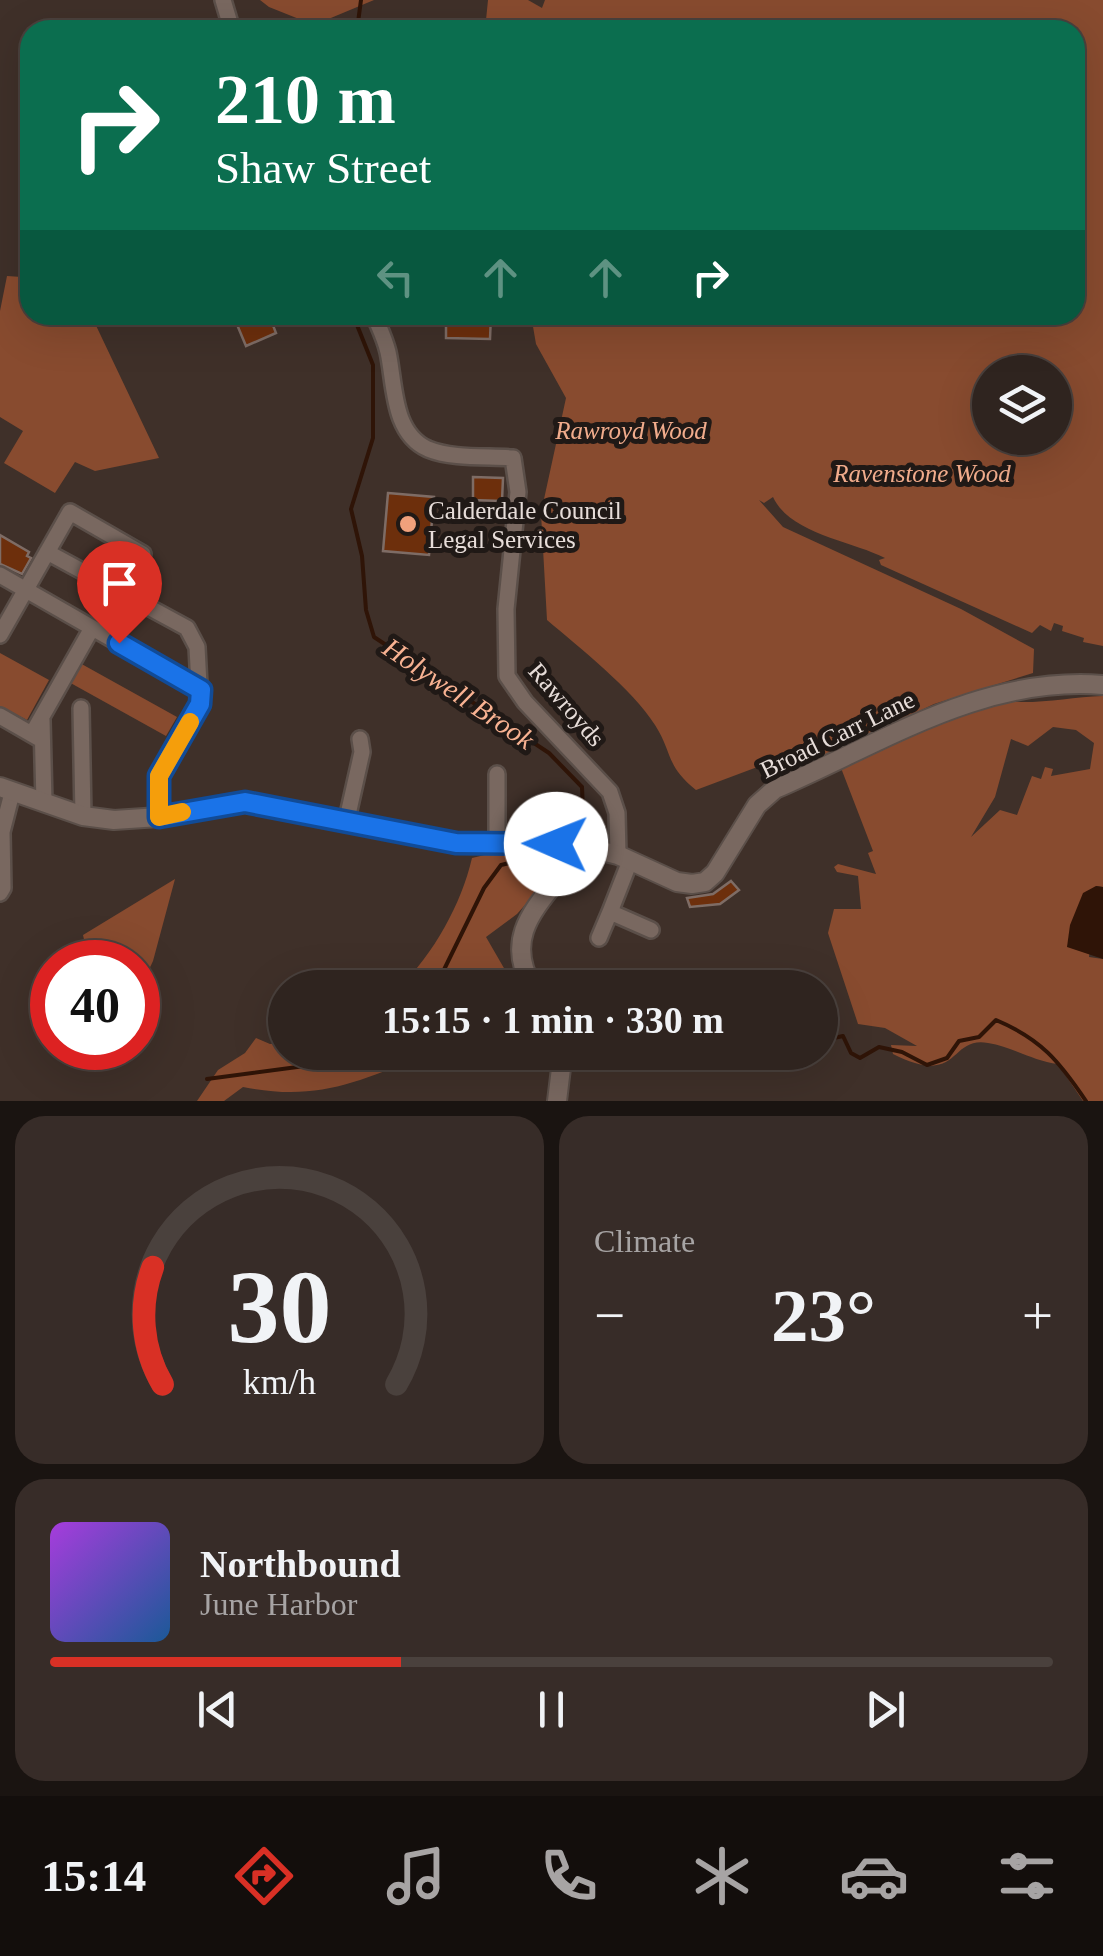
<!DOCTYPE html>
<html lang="en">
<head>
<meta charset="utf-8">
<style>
  :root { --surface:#2f241f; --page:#372c28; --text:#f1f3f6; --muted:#a7a4a4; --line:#4a413d; --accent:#d93025 }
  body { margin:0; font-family:"Times New Roman",serif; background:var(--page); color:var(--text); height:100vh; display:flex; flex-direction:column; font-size:38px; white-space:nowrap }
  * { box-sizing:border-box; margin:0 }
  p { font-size:32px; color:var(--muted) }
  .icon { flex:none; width:55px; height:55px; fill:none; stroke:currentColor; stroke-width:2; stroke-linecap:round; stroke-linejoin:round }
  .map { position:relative; height:1101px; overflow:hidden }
  .panel { display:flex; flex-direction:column; gap:15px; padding:15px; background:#1a1411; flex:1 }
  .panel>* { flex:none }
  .hud { position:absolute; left:20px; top:20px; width:1065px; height:305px; border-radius:30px; box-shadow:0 10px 40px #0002,0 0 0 2px var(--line); background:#0b6e4f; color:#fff; overflow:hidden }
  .controls { position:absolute; left:972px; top:355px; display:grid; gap:20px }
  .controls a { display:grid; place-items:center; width:100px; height:100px; border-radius:50%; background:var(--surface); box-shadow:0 10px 40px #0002,0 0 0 2px var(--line); font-size:50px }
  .speed { position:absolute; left:30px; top:940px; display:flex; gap:20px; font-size:50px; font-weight:700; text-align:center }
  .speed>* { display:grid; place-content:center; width:130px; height:130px; border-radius:50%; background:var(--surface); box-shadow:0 10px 40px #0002,0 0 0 2px var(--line); line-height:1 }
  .speed .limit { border:15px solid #d22; background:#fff; color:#111 }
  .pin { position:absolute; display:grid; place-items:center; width:85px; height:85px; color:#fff; margin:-102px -42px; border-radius:50% 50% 50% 0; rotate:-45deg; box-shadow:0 0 10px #0007 }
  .pin .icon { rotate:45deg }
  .me { position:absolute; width:110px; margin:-55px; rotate:271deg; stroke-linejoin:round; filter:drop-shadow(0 0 8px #0008) }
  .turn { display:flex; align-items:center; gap:35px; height:210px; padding:0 30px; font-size:45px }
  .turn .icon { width:130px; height:130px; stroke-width:2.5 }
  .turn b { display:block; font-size:70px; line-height:85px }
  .lanes { display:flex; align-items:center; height:95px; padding:0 30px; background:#0003; justify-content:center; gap:50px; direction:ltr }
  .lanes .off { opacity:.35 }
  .big { font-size:75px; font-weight:700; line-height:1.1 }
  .panel .widget { flex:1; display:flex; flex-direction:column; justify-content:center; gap:15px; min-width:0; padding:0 35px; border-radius:30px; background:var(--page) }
  .panel .dial { align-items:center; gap:0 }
  .dial svg { height:260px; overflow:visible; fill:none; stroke:var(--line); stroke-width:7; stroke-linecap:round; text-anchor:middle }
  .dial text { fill:var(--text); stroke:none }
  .song { display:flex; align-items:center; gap:30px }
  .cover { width:120px; height:120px; border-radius:15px; background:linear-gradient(135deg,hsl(280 70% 55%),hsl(210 70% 35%)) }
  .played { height:10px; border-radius:5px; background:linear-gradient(90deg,var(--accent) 35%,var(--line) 35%) }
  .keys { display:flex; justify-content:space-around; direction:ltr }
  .heat { display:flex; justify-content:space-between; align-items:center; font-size:55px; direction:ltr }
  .panel .tiles { flex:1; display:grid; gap:15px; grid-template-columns:1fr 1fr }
  .widget:last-child { grid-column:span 2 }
  .trip { position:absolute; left:268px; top:970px; width:570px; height:100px; border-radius:50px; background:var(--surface); box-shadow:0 10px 40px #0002,0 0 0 2px var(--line); font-weight:700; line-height:100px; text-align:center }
  .menu { display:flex; height:160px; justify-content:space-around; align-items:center; background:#130e0c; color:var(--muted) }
  .menu .icon { width:70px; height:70px }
  .menu .on { color:var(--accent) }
  .menu b { font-size:45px; color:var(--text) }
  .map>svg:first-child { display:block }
  .green { fill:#884b2f; fill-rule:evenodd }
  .water { fill:#2f1407 }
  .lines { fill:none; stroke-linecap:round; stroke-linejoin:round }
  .stream { stroke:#2f1407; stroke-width:4 }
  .building { fill:#6d2f0c; stroke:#7e6c65; stroke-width:2.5 }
  .minor-casing { stroke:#5b4f49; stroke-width:20 }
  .tertiary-casing { stroke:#5b4f49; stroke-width:22 }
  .minor { stroke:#796860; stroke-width:15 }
  .tertiary { stroke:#796860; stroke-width:18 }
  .route-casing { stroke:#114b97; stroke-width:25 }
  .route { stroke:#1a73e8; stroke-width:18 }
  .slow { stroke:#f59e0b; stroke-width:18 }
  .poi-dot { fill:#f1a17c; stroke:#201916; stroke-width:4 }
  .labels { text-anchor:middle; stroke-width:10; stroke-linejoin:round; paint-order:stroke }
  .park-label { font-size:25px; font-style:italic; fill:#f1ac8c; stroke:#201916 }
  .poi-label { font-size:25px; fill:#e7ddd9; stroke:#201916; text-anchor:start }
  .street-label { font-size:25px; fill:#e7ddd9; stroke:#201916 }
  .water-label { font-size:28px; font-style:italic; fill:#f8b292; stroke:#201916 }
</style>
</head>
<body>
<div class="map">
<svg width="1103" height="1101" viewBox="0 0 1103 1101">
  <rect width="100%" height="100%" fill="#3f3029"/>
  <!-- green -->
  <path class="green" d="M 260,0 L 374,0 L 314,25 L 269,7 Z
    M 488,0 L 528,0 L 542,8 L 545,0 L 1103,0 L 1103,646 L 1083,642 L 1084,638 L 1062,631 L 1063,626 L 1054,623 L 1051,631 L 1040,625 L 1032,633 L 881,565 L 879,560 L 885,558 C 852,541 790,534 773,497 L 764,503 L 759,500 L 783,527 L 961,609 L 1034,649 L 1033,673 L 934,704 L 807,765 L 789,771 L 781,758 L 696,790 C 665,765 673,753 655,725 C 632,689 580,648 547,620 L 541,513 L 566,398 L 536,344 L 531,315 L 1075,315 L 1075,30 L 485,30 ZM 990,372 L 1055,372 L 1055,438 L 990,438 Z
    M 27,269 L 30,315 L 91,315 L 159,458 L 95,471 L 75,462 L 55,493 L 4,463 L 23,431 L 0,417 L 0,311 L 7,276 L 22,277 Z
    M 0,653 L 49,680 L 27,720 L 0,706 Z
    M 78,662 L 177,717 L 166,736 L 67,681 Z
    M 1103,696 L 1103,887 L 1096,886 L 1089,957 L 1103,959 L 1103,1101 L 1083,1101 L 1058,1064 C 1033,1061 1013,1047 988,1043 C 948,1036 961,1088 893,1054 L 891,1045 L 917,1046 L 885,1028 L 858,1024 L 828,933 L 834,909 L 861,909 L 858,876 L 837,872 L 834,867 L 838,864 L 876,874 L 868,853 L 873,851 L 841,768 L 939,720 L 1016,698 L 1016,702 C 1045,703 1074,697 1103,696 ZM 1053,727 L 1076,730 L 1094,743 L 1090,769 L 1051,776 L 1053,769 L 1045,767 L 1041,779 L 1032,776 L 1017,815 L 1000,810 L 971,837 L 995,797 L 1011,739 L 1028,746 Z
    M 549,852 L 561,864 L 517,914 L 486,937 L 515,987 L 399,988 C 434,953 461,905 472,858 L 493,853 Z
    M 175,879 L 153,961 L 138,993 L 138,962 L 89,962 L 83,935 Z
    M 256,1038 L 270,1044 L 285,1043 L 285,1052 L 416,1052 L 418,1058 C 353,1084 314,1101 243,1087 L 224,1101 L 197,1101 L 218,1070 L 245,1053 Z"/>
  <!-- water -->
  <path class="water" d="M 1096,886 L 1103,887 L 1103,959 L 1067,947 L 1070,925 L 1083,893 Z"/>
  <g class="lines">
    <!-- stream -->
    <path class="stream" d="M 357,30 L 361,0
      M 353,315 L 373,365 L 373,438 L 351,509 L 362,556 L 366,610 L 374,637 L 549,753 L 582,787 L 584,833 L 576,839
      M 713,981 L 721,988
      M 435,988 L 484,888 L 501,865 L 556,852
      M 820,1041 L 843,1036 L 851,1053 L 860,1058 L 879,1047 L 902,1052 L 927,1065 L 947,1058 L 959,1041 L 979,1037 L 996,1020 C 1041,1039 1059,1061 1086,1101
      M 207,1079 L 335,1062 L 358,1052"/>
  </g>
  <!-- building -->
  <path class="building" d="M 233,315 L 269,315 L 276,333 L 246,346 Z
    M 446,315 L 491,315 L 490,339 L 446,338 Z
    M 473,477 L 503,478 L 502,501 L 473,500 Z
    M 388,493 L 434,497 L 429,555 L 383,551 Z
    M 0,535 L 29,552 L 27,556 L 31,558 L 22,574 L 0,564 Z
    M 731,881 L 739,890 L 720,904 L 690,907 L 687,898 L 713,894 Z"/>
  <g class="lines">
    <!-- minor casing -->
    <g class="minor-casing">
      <path id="minor" d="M 223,0 L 232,30
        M 374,315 C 379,327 385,339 388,352 C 395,384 392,433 428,449 C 452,459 487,456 513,458 L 518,492 L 506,609 L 507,676 L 525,702 L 610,792 L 617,813 L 618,855
        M 47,552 L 187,628 L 197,647 L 200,704 L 159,776 L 159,817
        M 0,575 L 201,690
        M 0,635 L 70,512 L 143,554
        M 81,708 L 83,816
        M 0,716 L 40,739
        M 42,720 L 44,803
        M 32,734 L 92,628
        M 347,819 L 362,752 L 360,739
        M 497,843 L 497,774
        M 630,861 L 610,912 L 651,930
        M 0,893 L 3,888 L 2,832 L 12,793
        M 599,938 L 610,912
        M 679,1062 L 683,1052"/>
    </g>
    <!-- tertiary casing -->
    <g class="tertiary-casing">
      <path id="tertiary" d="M 0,787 L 83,816 L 114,820 L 159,817 L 245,802 L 456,843 L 581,846 L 618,855 L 677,882 L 692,884 L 705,882 L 715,873 L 757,805 L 775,789 C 880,744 983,675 1103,685
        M 533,988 C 496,926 554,895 581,846
        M 557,1101 L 563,1052"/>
    </g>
    <!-- minor -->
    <use href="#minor" class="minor"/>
    <!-- tertiary -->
    <use href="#tertiary" class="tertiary"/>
  </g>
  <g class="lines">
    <!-- route casing -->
    <g class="route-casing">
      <path id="route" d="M 119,643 L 201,690 L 200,704 L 159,776 L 159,817 L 245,802 L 456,843 L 556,844"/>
    </g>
    <!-- route -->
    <use href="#route" class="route"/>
    <!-- slow -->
    <path class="slow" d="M 182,812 L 159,817 L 159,776 L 190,722"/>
  </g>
  <!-- markers -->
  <circle class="poi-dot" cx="408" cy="524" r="10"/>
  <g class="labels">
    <!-- park labels -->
    <g class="park-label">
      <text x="631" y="439">Rawroyd Wood</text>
      <text x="922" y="482">Ravenstone Wood</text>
    </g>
    <!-- poi labels -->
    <g class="poi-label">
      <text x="428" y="519">Calderdale Council<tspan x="428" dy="29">Legal Services</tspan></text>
    </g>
    <!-- street labels -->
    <g class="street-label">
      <text transform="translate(567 704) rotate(49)" y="9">Rawroyds</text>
      <text transform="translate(837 734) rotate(-26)" y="9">Broad Carr Lane</text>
    </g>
    <!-- water labels -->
    <g class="water-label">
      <text transform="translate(459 693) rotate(34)" y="10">Holywell Brook</text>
    </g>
  </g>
</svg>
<div class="controls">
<a><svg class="icon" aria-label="layers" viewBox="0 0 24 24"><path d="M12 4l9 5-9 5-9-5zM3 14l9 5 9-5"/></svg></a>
</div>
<div class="speed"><div class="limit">40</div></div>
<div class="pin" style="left:119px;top:643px;background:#d93025"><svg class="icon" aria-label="arrive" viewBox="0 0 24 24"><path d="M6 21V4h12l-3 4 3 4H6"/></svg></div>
<svg class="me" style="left:556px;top:844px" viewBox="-20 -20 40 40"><circle r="19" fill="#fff"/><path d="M0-13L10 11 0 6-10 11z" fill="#1a73e8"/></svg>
<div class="trip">15:15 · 1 min · 330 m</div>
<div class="hud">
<div class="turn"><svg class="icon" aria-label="right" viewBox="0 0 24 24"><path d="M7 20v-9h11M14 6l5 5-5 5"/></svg><div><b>210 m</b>Shaw Street</div></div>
<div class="lanes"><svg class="icon off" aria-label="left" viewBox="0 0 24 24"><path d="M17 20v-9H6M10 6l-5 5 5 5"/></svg><svg class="icon off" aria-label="ahead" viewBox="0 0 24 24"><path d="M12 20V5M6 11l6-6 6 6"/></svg><svg class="icon off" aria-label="ahead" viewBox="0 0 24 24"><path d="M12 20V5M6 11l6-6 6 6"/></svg><svg class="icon" aria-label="right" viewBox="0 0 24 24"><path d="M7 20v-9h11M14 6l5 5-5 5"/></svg></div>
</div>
</div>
<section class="panel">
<div class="tiles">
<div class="widget dial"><svg viewBox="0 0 100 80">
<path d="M14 69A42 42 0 1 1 86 69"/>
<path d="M14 69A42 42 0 0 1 11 33" stroke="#d93025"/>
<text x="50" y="56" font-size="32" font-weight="700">30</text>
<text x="50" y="72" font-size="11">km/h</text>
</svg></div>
<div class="widget"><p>Climate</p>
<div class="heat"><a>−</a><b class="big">23°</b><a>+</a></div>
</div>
<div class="widget">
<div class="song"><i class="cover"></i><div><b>Northbound</b><p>June Harbor</p></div></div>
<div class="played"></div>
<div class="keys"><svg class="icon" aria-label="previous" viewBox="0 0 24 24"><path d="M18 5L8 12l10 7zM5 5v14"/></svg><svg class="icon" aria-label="pause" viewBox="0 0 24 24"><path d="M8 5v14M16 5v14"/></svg><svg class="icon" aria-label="next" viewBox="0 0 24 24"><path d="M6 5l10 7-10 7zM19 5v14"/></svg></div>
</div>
</div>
</section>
<nav class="menu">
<b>15:14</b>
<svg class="icon on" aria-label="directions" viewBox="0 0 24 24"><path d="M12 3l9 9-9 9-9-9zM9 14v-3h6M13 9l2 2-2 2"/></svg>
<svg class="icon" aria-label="music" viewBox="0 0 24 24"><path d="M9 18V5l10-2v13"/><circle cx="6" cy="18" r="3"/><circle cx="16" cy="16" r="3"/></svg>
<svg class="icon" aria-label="phone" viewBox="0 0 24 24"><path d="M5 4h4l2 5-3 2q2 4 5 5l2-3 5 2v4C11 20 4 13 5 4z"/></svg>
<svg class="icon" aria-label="climate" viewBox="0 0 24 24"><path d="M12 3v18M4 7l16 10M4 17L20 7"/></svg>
<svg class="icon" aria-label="car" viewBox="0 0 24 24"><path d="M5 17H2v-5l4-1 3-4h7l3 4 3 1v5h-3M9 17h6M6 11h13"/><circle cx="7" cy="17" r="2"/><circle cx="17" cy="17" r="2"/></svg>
<svg class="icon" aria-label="filters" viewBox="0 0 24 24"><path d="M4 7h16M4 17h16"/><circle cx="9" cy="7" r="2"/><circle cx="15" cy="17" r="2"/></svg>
</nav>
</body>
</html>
